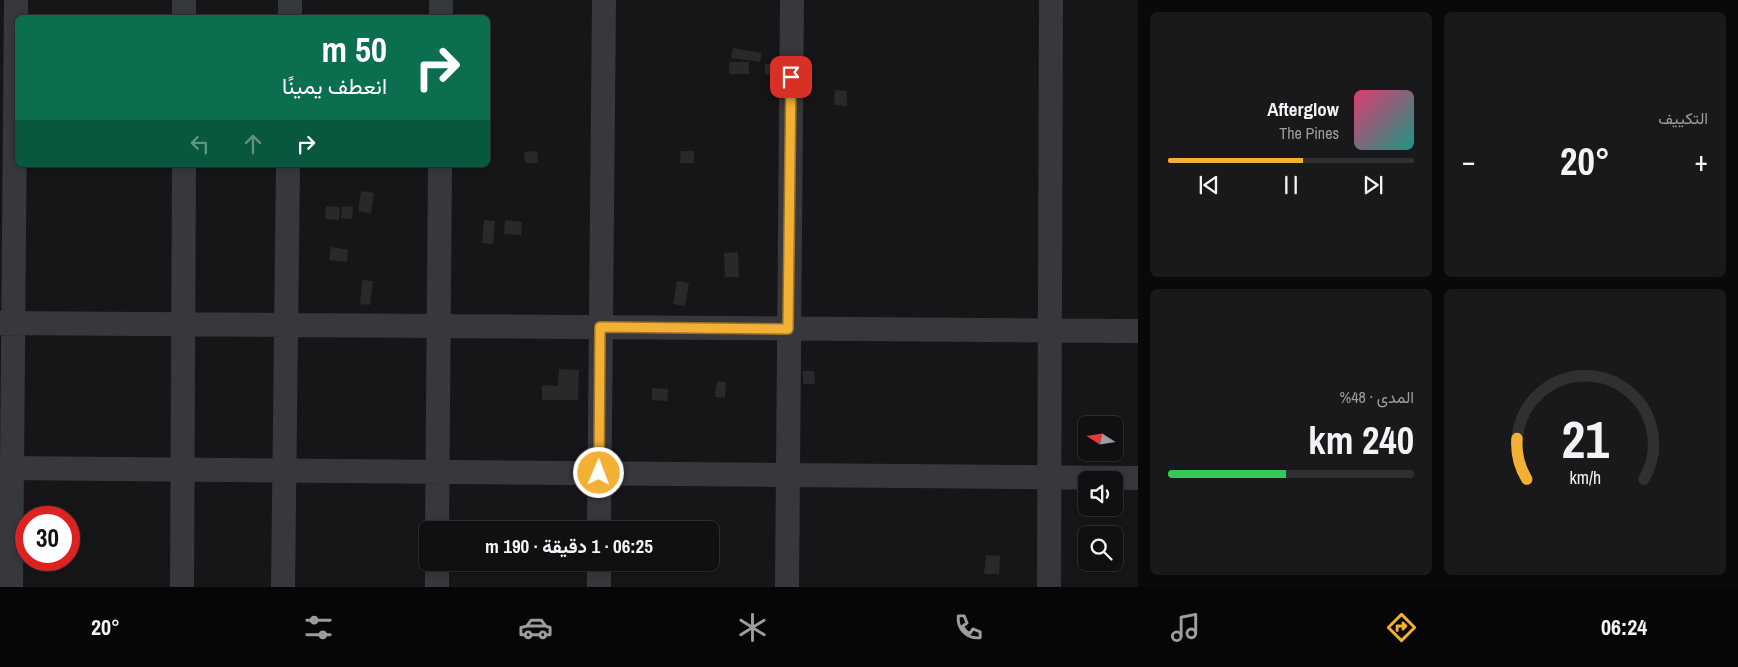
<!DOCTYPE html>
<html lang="ar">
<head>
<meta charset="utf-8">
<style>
  :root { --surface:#101012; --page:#19191b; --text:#f1f3f6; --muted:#9c9d9f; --line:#303032; --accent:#f2b134 }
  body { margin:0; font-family:"Archivo Narrow",Vazirmatn,sans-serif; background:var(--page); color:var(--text); direction:rtl; height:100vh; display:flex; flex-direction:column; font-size:19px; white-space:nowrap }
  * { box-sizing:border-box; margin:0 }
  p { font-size:16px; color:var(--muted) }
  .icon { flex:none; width:28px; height:28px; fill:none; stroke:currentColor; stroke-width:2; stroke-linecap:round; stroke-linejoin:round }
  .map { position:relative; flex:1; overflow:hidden; direction:ltr }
  .sheet { display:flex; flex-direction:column; gap:12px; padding:12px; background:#09090a; width:600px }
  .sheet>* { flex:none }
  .top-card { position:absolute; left:15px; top:15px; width:475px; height:152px; border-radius:8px; box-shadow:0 2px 8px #0003,0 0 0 1px var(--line); direction:rtl; background:#0b6e4f; color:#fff; overflow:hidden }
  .needle { width:32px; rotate:282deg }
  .fabs { position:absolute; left:1078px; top:416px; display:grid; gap:10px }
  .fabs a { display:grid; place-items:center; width:45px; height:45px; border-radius:8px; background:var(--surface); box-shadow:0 2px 8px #0003,0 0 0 1px var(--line); font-size:25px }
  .speed { position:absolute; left:15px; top:506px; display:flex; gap:10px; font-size:25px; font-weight:700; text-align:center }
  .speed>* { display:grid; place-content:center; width:65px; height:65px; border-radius:50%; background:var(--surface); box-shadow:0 2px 8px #0003,0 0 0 1px var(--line); line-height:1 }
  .speed .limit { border:8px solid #d22; background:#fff; color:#111 }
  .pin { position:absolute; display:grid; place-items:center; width:42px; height:42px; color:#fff; margin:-21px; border-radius:10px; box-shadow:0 2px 8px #0006 }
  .me { position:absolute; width:55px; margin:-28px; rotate:1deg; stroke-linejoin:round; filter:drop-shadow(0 0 4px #0008) }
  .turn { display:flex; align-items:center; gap:18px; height:105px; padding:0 20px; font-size:22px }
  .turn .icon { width:65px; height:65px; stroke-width:2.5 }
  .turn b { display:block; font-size:35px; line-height:42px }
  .lanes { display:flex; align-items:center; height:48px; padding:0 20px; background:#0003; justify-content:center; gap:25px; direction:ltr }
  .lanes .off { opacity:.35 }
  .big { font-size:38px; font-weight:700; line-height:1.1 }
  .sheet .widget { flex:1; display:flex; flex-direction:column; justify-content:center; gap:8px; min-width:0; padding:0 18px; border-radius:8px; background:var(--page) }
  .sheet .dial { align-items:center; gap:0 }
  .dial svg { height:130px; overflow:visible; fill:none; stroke:var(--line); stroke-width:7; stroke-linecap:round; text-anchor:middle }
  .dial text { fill:var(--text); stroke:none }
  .song { display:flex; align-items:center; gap:15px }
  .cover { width:60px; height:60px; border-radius:8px; background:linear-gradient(135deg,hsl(340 70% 55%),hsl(170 70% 35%)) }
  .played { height:5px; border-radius:2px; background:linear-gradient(90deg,var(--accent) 55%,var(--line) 55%) }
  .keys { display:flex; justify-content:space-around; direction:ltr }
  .heat { display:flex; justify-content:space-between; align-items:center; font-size:28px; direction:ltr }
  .charge { height:8px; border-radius:4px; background:linear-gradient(90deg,#34c759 48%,var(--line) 0) }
  .sheet .tiles { flex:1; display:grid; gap:12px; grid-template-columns:repeat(2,1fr) }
  .trip { position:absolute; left:419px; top:521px; width:300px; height:50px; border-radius:8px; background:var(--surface); box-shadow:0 2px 8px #0003,0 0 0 1px var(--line); font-weight:700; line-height:50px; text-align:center; direction:rtl }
  .menu { display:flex; height:80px; justify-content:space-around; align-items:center; background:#060607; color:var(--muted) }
  .menu .icon { width:35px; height:35px }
  .menu .selected { color:var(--accent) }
  .menu b { font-size:22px; color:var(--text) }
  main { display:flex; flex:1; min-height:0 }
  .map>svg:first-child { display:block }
  .building { fill:#29292c }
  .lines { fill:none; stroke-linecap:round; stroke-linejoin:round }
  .minor { stroke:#37383d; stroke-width:24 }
  .route-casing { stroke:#9d7322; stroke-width:12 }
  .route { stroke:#f2b134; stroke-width:9 }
</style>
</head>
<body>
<main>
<section class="sheet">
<div class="tiles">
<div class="widget"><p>التكييف</p>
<div class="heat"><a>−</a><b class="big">20°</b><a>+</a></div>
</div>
<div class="widget">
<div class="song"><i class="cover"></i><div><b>Afterglow</b><p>The Pines</p></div></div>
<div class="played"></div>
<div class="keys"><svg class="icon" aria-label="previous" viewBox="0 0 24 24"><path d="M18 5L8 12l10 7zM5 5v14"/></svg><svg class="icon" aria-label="pause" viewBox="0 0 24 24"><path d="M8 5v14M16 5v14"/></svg><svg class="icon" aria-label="next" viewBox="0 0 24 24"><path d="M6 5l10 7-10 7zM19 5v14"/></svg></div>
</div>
<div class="widget dial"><svg viewBox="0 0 100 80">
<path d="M14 69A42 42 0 1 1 86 69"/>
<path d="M14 69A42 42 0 0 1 8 44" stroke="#f2b134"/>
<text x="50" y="56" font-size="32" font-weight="700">21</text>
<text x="50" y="72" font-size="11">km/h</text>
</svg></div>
<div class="widget"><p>المدى · 48%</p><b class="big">240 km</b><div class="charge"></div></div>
</div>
</section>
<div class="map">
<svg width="1138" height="587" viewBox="0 0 1138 587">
  <rect width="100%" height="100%" fill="#161618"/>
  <!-- building -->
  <path class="building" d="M 733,48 L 762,53 L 760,62 L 731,58 Z
    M 729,62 L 749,62 L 749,74 L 729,74 Z
    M 765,64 L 777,64 L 777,75 L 765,75 Z
    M 835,90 L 847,91 L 847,106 L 834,105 Z
    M 537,151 L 538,163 L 525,163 L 524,152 Z
    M 681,151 L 694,151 L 694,163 L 680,163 Z
    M 361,191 L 374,193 L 371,213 L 358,211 Z
    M 326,206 L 340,207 L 339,220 L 325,219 Z
    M 342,206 L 353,207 L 352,219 L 341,218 Z
    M 484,220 L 495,221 L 493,244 L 482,243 Z
    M 505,220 L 522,222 L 521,235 L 504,234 Z
    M 331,247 L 348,250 L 347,262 L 329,260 Z
    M 738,252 L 739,277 L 725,277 L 724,253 Z
    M 362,280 L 373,281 L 370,305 L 360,304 Z
    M 677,281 L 689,283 L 685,306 L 673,304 Z
    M 559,369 L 579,370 L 578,400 L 542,400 L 542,385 L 558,386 Z
    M 803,371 L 814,371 L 815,384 L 803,384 Z
    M 717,381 L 726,382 L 725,398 L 715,397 Z
    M 652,388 L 668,389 L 667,401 L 652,400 Z
    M 986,555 L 1000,556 L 999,574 L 984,574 Z"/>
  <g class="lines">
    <!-- minor -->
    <path class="minor" d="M 184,18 L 184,0
      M 290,18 L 290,0
      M 441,18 L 441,0
      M 0,323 L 1138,331
      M 0,468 L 1138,478
      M 437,530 L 440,165
      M 599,530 L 604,0
      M 11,587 L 16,0
      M 182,587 L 184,165
      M 283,587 L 288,165
      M 437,587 L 437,562
      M 599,587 L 599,562
      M 787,587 L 792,0
      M 1049,587 L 1051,0"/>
  </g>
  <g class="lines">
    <!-- route casing -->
    <g class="route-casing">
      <path id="route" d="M 599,473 L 600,327 L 788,329 L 791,77"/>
    </g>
    <!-- route -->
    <use href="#route" class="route"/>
  </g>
</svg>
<div class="fabs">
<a><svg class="needle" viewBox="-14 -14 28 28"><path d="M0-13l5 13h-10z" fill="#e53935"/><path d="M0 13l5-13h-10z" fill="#9c9d9f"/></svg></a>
<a><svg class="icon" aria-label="sound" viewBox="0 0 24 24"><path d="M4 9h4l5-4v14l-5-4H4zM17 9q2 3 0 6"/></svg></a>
<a><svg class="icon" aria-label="search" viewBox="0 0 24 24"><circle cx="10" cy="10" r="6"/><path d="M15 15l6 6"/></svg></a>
</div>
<div class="speed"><div class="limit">30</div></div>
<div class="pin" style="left:791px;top:77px;background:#d93025"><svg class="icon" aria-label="arrive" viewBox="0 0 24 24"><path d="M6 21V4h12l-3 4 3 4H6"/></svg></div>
<svg class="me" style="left:599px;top:473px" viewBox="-20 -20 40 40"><circle r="17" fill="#f2b134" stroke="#fff" stroke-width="3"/><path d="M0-11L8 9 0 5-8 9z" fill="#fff"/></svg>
<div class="trip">06:25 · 1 دقيقة · 190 m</div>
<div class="top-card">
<div class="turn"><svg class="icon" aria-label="right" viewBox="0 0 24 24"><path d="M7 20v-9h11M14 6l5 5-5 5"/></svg><div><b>50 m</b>انعطف يمينًا</div></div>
<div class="lanes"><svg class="icon off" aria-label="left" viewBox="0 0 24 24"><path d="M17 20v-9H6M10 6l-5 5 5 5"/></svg><svg class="icon off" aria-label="ahead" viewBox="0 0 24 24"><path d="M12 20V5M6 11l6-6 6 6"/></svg><svg class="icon" aria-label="right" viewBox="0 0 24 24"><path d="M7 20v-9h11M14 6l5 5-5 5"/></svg></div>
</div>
</div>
</main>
<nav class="menu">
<b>06:24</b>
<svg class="icon selected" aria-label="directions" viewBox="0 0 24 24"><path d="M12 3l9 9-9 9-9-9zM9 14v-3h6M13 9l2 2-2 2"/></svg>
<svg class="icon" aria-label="music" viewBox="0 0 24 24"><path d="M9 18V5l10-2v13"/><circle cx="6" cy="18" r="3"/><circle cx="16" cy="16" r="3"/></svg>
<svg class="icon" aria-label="phone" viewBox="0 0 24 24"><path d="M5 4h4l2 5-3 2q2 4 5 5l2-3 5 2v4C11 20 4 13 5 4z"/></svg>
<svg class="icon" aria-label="climate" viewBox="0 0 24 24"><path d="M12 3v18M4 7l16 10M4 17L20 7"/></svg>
<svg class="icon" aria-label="car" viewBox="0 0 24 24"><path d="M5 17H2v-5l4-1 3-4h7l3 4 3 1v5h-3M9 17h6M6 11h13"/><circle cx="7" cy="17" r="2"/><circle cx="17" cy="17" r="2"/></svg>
<svg class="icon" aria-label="filters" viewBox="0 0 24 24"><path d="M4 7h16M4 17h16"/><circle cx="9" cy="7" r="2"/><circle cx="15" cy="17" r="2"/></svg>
<b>20°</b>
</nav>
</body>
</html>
